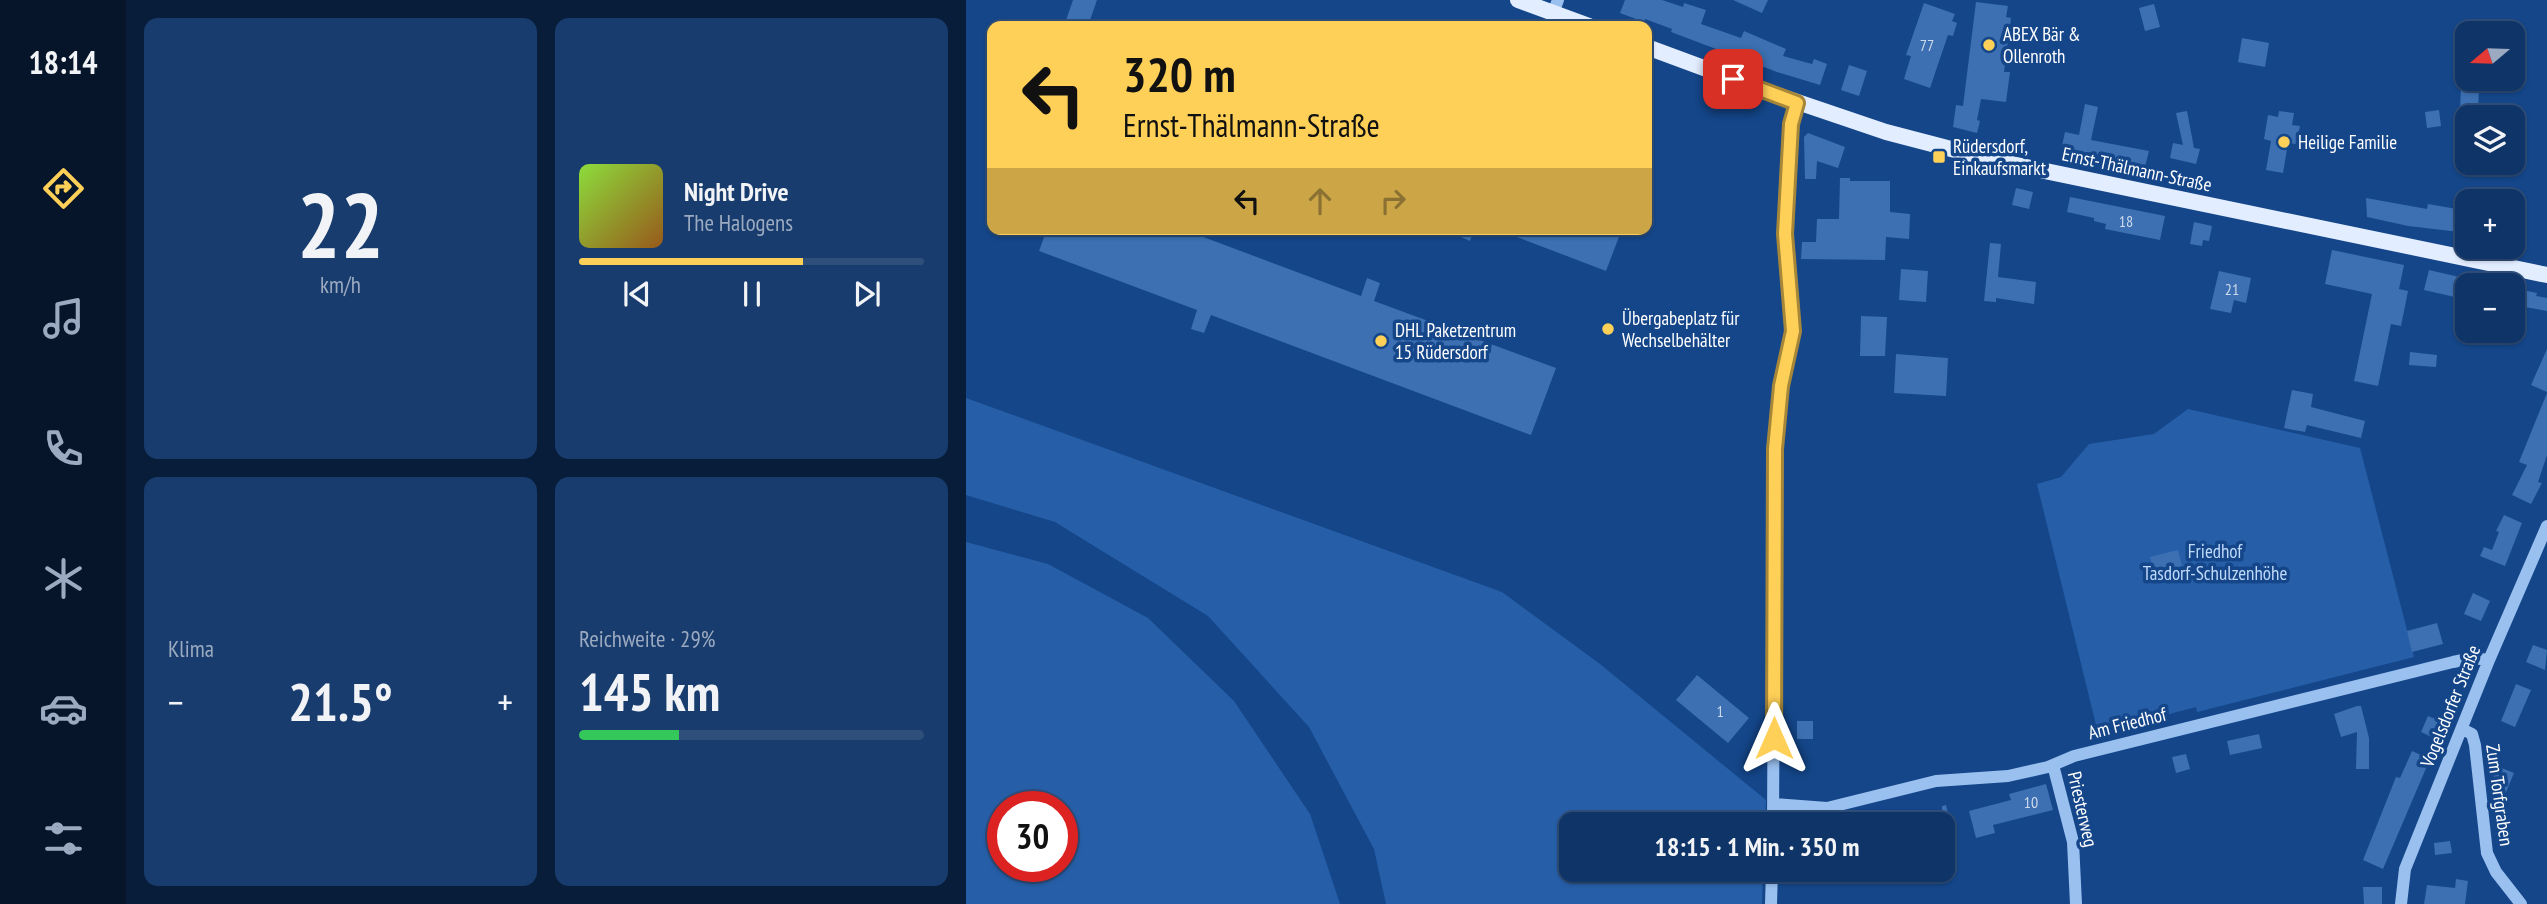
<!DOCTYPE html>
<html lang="de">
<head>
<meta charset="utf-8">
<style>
  :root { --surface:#0f3467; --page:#183c6d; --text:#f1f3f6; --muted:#9baac0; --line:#2f4f7b; --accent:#ffd058 }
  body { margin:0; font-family:"PT Sans Narrow",sans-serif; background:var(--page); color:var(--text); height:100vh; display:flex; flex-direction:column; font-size:26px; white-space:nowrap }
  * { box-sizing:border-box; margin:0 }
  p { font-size:23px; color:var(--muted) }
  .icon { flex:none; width:38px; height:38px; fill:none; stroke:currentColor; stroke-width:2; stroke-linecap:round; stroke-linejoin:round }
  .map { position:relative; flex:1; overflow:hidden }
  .sheet { display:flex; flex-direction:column; gap:18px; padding:18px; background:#081d39; width:840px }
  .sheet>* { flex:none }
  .guide { position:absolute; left:21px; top:21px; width:665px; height:214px; border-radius:14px; box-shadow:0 2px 5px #0004,0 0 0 2px var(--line); background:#ffd058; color:#111; overflow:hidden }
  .needle { width:46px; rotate:251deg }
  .controls { position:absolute; left:1489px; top:21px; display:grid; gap:14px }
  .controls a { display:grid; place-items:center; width:70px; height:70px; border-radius:14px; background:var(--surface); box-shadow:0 2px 5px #0004,0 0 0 2px var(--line); font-size:35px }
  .speed { position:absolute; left:21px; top:791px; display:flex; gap:14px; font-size:35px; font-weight:700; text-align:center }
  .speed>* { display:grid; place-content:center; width:91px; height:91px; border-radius:50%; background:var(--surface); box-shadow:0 2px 5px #0004,0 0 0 2px var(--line); line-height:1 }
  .speed .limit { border:10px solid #d22; background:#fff; color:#111 }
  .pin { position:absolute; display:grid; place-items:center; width:60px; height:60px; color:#fff; margin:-30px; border-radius:14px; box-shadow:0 4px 10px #0006 }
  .me { position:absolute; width:77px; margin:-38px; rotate:0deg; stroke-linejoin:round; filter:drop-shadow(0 0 5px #0008) }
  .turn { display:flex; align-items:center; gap:24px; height:147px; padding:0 21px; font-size:32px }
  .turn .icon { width:91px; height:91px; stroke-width:2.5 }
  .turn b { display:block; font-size:49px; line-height:60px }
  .lanes { display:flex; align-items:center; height:66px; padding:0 21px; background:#0003; justify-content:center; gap:35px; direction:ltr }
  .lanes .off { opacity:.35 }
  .big { font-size:52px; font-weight:700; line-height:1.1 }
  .sheet .tile { flex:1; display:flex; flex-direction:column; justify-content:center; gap:10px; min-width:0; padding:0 24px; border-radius:14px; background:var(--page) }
  .sheet .dial { align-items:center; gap:0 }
  .dial b { font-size:91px; line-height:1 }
  .song { display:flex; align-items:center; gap:21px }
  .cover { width:84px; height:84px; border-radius:10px; background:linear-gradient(135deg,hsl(90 70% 55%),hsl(30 70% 35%)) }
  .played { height:7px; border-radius:4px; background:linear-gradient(90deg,var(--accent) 65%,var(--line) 65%) }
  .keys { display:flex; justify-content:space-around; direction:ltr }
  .heat { display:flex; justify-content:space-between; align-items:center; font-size:38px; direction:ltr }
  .charge { height:10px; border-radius:5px; background:linear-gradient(90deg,#34c759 29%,var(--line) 0) }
  .sheet .tiles { flex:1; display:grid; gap:18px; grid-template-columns:repeat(2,1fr) }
  .trip { position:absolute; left:593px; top:812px; width:396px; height:70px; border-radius:14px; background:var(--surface); box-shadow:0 2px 5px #0004,0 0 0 2px var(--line); font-weight:700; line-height:70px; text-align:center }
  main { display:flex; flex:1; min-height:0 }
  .tabs { display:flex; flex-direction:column; width:126px; justify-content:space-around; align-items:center; background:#061529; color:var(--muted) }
  .tabs .icon { width:49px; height:49px }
  .tabs .selected { color:var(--accent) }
  .tabs b { font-size:32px; color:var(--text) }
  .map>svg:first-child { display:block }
  .green { fill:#265fa8; fill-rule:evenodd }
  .building { fill:#3c70b2 }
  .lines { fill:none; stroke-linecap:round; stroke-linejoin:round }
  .minor { stroke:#9ac0f0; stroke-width:12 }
  .major { stroke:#e2edff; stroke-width:16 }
  .route-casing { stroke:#a68739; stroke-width:18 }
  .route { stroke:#ffd058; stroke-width:12 }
  .poi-dot { fill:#ffd058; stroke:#144689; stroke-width:2.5 }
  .labels { text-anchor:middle; stroke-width:7; stroke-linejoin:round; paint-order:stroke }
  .number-label { font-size:16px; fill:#cedbec }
  .poi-label { font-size:19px; fill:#fff; stroke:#144689; text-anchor:start }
  .street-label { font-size:19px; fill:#fff; stroke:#144689 }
  .park-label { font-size:19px; fill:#c0dafb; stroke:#144689 }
</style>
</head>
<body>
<main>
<nav class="tabs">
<b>18:14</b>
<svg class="icon selected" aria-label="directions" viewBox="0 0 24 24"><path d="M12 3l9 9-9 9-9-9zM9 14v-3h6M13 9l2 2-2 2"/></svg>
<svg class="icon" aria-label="music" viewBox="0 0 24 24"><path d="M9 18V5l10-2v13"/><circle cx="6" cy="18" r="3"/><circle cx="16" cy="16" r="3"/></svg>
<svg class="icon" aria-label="phone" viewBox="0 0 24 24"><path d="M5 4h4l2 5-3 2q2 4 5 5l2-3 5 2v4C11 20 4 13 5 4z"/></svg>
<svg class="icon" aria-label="climate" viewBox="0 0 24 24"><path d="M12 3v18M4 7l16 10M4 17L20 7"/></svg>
<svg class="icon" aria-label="car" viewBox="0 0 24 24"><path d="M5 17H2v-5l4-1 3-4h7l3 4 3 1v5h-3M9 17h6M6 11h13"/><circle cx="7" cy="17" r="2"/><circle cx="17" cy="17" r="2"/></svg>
<svg class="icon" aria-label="filters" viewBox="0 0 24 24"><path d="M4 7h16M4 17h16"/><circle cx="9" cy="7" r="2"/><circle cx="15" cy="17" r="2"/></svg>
</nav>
<section class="sheet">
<div class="tiles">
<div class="tile dial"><b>22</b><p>km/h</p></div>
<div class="tile">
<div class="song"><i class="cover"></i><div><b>Night Drive</b><p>The Halogens</p></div></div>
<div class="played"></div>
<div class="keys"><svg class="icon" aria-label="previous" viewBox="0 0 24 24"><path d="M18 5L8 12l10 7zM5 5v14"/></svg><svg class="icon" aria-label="pause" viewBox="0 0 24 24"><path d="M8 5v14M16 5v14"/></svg><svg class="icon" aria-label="next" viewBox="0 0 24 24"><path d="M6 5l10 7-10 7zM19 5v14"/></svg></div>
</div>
<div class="tile"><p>Klima</p>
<div class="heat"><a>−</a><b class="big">21.5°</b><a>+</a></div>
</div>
<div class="tile"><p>Reichweite · 29%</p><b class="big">145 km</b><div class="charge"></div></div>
</div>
</section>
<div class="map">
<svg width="1581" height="904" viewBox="0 0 1581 904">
  <rect width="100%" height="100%" fill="#144689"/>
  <!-- green -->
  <path class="green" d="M 0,398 L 536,592 L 634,664 L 800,800 L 799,824 L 606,824 L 606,870 L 797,870 L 796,904 L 420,904 L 408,849 L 343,727 L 242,616 L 89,522 L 0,495 Z
    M 1222,409 L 1394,448 L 1448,657 L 1231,712 L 1230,707 L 1132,733 L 1071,484 L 1095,477 L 1123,444 L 1188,434 Z
    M 0,542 L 82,564 L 182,618 L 268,701 L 344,814 L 374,904 L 0,904 ZM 37,807 L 96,807 L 96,866 L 37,866 Z"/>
  <!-- building -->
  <path class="building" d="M 107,0 L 131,0 L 122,26 L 98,26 Z
    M 659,0 L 696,0 L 717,7 L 718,3 L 740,10 L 735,24 L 775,38 L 778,31 L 820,49 L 817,56 L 846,64 L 848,59 L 861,64 L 854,85 L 811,72 L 705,32 L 706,29 L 679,19 L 678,22 L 654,13 Z
    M 767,0 L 802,0 L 796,13 Z
    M 1010,2 L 1042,6 L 1040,17 L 1045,18 L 1038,72 L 1044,72 L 1040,102 L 1015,99 L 1011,120 L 1014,121 L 1011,133 L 987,127 L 990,105 L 997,106 Z
    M 958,3 L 989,14 L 986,21 L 991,23 L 987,36 L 982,35 L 964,88 L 938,79 L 945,56 L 940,55 Z
    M 1188,4 L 1194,27 L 1179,31 L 1173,8 Z
    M 1276,38 L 1303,43 L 1299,67 L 1272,62 Z
    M 883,65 L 901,71 L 893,96 L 875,90 Z
    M 1495,86 L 1513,87 L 1512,111 L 1494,110 Z
    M 1119,104 L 1132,107 L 1125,140 L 1183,151 L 1179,167 L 1095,150 L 1099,132 L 1113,135 Z
    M 1473,110 L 1475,126 L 1461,128 L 1459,112 Z
    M 1221,111 L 1228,148 L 1234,149 L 1230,164 L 1204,158 L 1207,143 L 1217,145 L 1210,113 Z
    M 1313,111 L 1328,113 L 1326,125 L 1334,126 L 1330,144 L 1322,143 L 1317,173 L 1300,170 L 1305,141 L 1298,139 L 1302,115 L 1312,117 Z
    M 842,133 L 879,147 L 872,168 L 851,161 L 850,179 L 839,179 L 838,137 Z
    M 874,178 L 884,178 L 884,181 L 924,181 L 924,212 L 944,214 L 943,239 L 920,237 L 919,260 L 835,259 L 836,242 L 850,242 L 851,219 L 873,219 Z
    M 1050,188 L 1067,192 L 1063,209 L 1046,205 Z
    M 1104,197 L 1199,216 L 1194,240 L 1139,229 L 1140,224 L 1128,221 L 1128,218 L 1101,212 Z
    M 1400,198 L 1461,209 L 1462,204 L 1502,211 L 1502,233 L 1442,226 L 1401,217 Z
    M 1547,219 L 1558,221 L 1553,251 L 1547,250 Z
    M 1228,222 L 1246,226 L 1243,241 L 1237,240 L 1236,246 L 1224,244 Z
    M 81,229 L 216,229 L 395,296 L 401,278 L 414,283 L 408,301 L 590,368 L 565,435 L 245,315 L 238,333 L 225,329 L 231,310 L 73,251 Z
    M 477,229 L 508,229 L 504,241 Z
    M 530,229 L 656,229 L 640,271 Z
    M 1024,243 L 1035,244 L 1032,277 L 1070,282 L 1068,304 L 1030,298 L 1030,302 L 1018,301 Z
    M 1366,250 L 1438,265 L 1433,289 L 1442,291 L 1435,326 L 1425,324 L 1412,386 L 1388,381 L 1406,294 L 1359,284 Z
    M 935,269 L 962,271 L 960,302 L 933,300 Z
    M 1463,270 L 1502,279 L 1502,300 L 1458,290 Z
    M 1253,271 L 1285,278 L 1280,303 L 1268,300 L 1265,313 L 1244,309 Z
    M 1547,288 L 1571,293 L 1570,296 L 1581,298 L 1581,311 L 1547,305 Z
    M 895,316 L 921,317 L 919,356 L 894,356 Z
    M 1581,349 L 1581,392 L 1565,385 Z
    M 1444,352 L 1471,355 L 1470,367 L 1443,365 Z
    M 930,354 L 982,358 L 980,396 L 928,393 Z
    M 1326,390 L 1347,394 L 1345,407 L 1399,421 L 1395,438 L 1341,425 L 1339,432 L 1318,428 Z
    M 1581,393 L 1581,455 L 1572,482 L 1576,483 L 1565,504 L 1546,495 L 1561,465 L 1553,462 Z
    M 1538,515 L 1556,523 L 1539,566 L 1514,556 L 1518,547 L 1526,550 L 1533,532 L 1530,531 Z
    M 1212,550 L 1216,566 L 1188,573 L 1184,557 Z
    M 1507,593 L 1524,601 L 1515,621 L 1498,614 Z
    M 1471,623 L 1477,644 L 1446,652 L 1441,631 Z
    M 1567,645 L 1581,650 L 1579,670 L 1560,662 Z
    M 731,675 L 783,718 L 762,743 L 710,700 Z
    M 1550,684 L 1565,690 L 1549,727 L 1535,721 Z
    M 1391,706 L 1395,706 L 1403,738 L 1403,769 L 1390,769 L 1391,732 L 1375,737 L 1368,714 Z
    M 1462,716 L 1479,723 L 1472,740 L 1455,732 Z
    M 831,721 L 847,721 L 847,739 L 831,739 Z
    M 1293,734 L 1296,748 L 1264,755 L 1261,741 Z
    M 1446,751 L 1464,759 L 1417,869 L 1397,860 L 1430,777 L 1434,778 Z
    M 1220,754 L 1224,769 L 1210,773 L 1206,757 Z
    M 1531,766 L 1548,773 L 1538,797 L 1523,791 Z
    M 1080,784 L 1087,810 L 1027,825 L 1029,833 L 1010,838 L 1003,811 L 1045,800 L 1043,794 Z
    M 980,805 L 989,841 L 976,844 L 976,806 Z
    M 1484,841 L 1486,853 L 1469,855 L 1468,843 Z
    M 1490,879 L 1502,881 L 1499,904 L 1458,904 L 1461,885 L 1489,888 Z
    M 1397,887 L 1416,887 L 1416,904 L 1398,904 Z"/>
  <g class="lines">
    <!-- minor -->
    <path class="minor" d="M 587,13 L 592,0
      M 1496,729 L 1506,734 L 1509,745 L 1521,853 L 1530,872 L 1555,904
      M 1087,765 L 1107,842 L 1110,904
      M 808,804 L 861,808 L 970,781 L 1042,776 L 1082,767 L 1108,756 L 1487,662 L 1507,658 L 1523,660
      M 807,824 L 809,449 L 815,386 L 827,331 L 819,234 L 825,124 L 831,103
      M 805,904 L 806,870
      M 1435,904 L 1439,869 L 1523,660 L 1581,526"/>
    <!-- major -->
    <path class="major" d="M 552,0 L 623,26
      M 681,47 L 808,94 L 920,132 L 1031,161 L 1581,275"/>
  </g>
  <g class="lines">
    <!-- route casing -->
    <g class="route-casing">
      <path id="route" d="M 767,79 L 831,103 L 825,124 L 819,234 L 827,331 L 815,386 L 809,449 L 808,738"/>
    </g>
    <!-- route -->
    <use href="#route" class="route"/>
  </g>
  <!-- markers -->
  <g class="poi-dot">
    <circle cx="1023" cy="45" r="7"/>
    <circle cx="1318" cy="142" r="7"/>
    <rect x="966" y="150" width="14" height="14" rx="3.5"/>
    <circle cx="642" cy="329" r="7"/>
    <circle cx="415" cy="341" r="7"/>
  </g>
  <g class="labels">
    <!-- number labels -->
    <g class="number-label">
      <text x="961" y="51">77</text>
      <text x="1160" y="227">18</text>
      <text x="1266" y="295">21</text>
      <text x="754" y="717">1</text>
      <text x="1065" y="808">10</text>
    </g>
    <!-- poi labels -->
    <g class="poi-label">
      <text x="1037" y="41">ABEX Bär &amp;<tspan x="1037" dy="22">Ollenroth</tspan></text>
      <text x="1332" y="149">Heilige Familie</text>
      <text x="987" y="153">Rüdersdorf,<tspan x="987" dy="22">Einkaufsmarkt</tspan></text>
      <text x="656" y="325">Übergabeplatz für<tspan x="656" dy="22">Wechselbehälter</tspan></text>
      <text x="429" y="337">DHL Paketzentrum<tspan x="429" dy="22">15 Rüdersdorf</tspan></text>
    </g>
    <!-- street labels -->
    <g class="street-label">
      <text transform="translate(1171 169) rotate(12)" y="7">Ernst-Thälmann-Straße</text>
      <text transform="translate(1484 706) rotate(-68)" y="7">Vogelsdorfer Straße</text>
      <text transform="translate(1161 723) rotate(-14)" y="7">Am Friedhof</text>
      <text transform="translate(1534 795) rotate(82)" y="7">Zum Torfgraben</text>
      <text transform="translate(1117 809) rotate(77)" y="7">Priesterweg</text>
    </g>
    <!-- park labels -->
    <g class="park-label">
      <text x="1249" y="558">Friedhof<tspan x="1249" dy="22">Tasdorf-Schulzenhöhe</tspan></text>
    </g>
  </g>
</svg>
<div class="controls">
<a><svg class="needle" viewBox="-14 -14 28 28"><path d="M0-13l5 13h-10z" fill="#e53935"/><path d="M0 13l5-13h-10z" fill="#9baac0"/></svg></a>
<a><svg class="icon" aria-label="layers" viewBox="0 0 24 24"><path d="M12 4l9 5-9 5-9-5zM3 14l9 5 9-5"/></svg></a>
<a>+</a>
<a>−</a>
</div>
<div class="speed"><div class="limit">30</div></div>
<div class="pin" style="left:767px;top:79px;background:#d93025"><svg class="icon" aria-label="arrive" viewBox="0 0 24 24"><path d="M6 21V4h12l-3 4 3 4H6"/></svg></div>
<svg class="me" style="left:808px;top:738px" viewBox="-20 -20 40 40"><path d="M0-17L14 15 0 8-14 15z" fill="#ffd058" stroke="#fff" stroke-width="4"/></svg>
<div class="trip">18:15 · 1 Min. · 350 m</div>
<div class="guide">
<div class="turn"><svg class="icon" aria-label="left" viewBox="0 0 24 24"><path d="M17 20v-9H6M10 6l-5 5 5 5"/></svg><div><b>320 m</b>Ernst-Thälmann-Straße</div></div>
<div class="lanes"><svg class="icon" aria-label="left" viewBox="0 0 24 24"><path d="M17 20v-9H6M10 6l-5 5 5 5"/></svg><svg class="icon off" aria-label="ahead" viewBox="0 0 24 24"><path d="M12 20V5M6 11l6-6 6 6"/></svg><svg class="icon off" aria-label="right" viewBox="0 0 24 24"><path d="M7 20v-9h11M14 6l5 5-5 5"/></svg></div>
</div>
</div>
</main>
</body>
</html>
